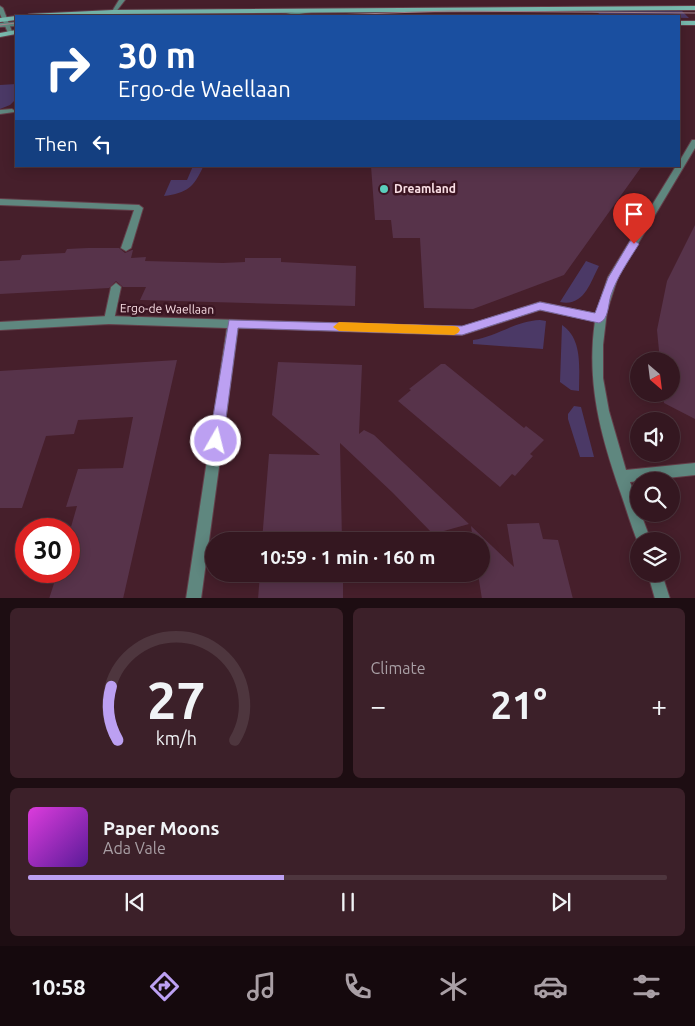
<!DOCTYPE html>
<html lang="en">
<head>
<meta charset="utf-8">
<style>
  :root { --surface:#341720; --page:#3c2029; --text:#f1f3f6; --muted:#a99fa5; --line:#4e363e; --accent:#bca0f2 }
  body { margin:0; font-family:Ubuntu,sans-serif; background:var(--page); color:var(--text); height:100vh; display:flex; flex-direction:column; font-size:19px; white-space:nowrap }
  * { box-sizing:border-box; margin:0 }
  p { font-size:16px; color:var(--muted) }
  .icon { flex:none; width:28px; height:28px; fill:none; stroke:currentColor; stroke-width:2; stroke-linecap:round; stroke-linejoin:round }
  .map { position:relative; height:598px; overflow:hidden }
  .panel { display:flex; flex-direction:column; gap:10px; padding:10px; background:#1d0d12; flex:1 }
  .panel>* { flex:none }
  .top-card { position:absolute; left:15px; top:15px; width:665px; height:152px; border-radius:0px; box-shadow:0 2px 12px #0003,0 0 0 1px var(--line); background:#1a4fa0; color:#fff; overflow:hidden }
  .needle { width:32px; rotate:152deg }
  .buttons { position:absolute; left:630px; top:352px; display:grid; gap:10px }
  .buttons a { display:grid; place-items:center; width:50px; height:50px; border-radius:50%; background:var(--surface); box-shadow:0 2px 12px #0003,0 0 0 1px var(--line); font-size:25px }
  .speed { position:absolute; left:15px; top:518px; display:flex; gap:10px; font-size:25px; font-weight:700; text-align:center }
  .speed>* { display:grid; place-content:center; width:65px; height:65px; border-radius:50%; background:var(--surface); box-shadow:0 2px 12px #0003,0 0 0 1px var(--line); line-height:1 }
  .speed .limit { border:8px solid #d22; background:#fff; color:#111 }
  .pin { position:absolute; display:grid; place-items:center; width:42px; height:42px; color:#fff; margin:-51px -21px; border-radius:50% 50% 50% 0; rotate:-45deg; box-shadow:0 0 5px #0007 }
  .pin .icon { rotate:45deg }
  .me { position:absolute; width:55px; margin:-28px; rotate:8deg; stroke-linejoin:round; filter:drop-shadow(0 0 4px #0008) }
  .turn { display:flex; align-items:center; gap:18px; height:105px; padding:0 20px; font-size:22px }
  .turn .icon { width:65px; height:65px; stroke-width:2.5 }
  .turn b { display:block; font-size:35px; line-height:42px }
  .then { display:flex; align-items:center; height:48px; padding:0 20px; background:#0003; gap:10px; font-size:19px }
  .big { font-size:38px; font-weight:600; line-height:1.1 }
  .panel .card { flex:1; display:flex; flex-direction:column; justify-content:center; gap:8px; min-width:0; padding:0 18px; border-radius:8px; background:var(--page) }
  .panel .dial { align-items:center; gap:0 }
  .dial svg { height:130px; overflow:visible; fill:none; stroke:var(--line); stroke-width:7; stroke-linecap:round; text-anchor:middle }
  .dial text { fill:var(--text); stroke:none }
  .song { display:flex; align-items:center; gap:15px }
  .cover { width:60px; height:60px; border-radius:8px; background:linear-gradient(135deg,hsl(300 70% 55%),hsl(270 70% 35%)) }
  .played { height:5px; border-radius:2px; background:linear-gradient(90deg,var(--accent) 40%,var(--line) 40%) }
  .keys { display:flex; justify-content:space-around; direction:ltr }
  .heat { display:flex; justify-content:space-between; align-items:center; font-size:28px; direction:ltr }
  .panel .tiles { flex:1; display:grid; gap:10px; grid-template-columns:1fr 1fr }
  .card:last-child { grid-column:span 2 }
  .trip { position:absolute; left:205px; top:532px; width:285px; height:50px; border-radius:25px; background:var(--surface); box-shadow:0 2px 12px #0003,0 0 0 1px var(--line); font-weight:600; line-height:50px; text-align:center }
  .tab-bar { display:flex; height:80px; justify-content:space-around; align-items:center; background:#15090d; color:var(--muted) }
  .tab-bar .icon { width:35px; height:35px }
  .tab-bar .on { color:var(--accent) }
  .tab-bar b { font-size:22px; color:var(--text) }
  .map>svg:first-child { display:block }
  .green { fill:#4b3966 }
  .building { fill:#57334a }
  .lines { fill:none; stroke-linecap:round; stroke-linejoin:round }
  .service-casing { stroke:#633e49; stroke-width:2 }
  .minor-casing { stroke:#633e49; stroke-width:2 }
  .secondary-casing { stroke:#633e49; stroke-width:2 }
  .service { fill:#5f877f; fill-rule:evenodd }
  .minor { fill:#5f877f; fill-rule:evenodd }
  .secondary { fill:#78b9ae; fill-rule:evenodd }
  .tram { stroke:#a6858e; stroke-width:1 }
  .route { fill:#bca0f2; stroke:#7a689d }
  .slow { fill:#f59e0b }
  .poi-dot { fill:#5acebc; stroke:#3b1522; stroke-width:2 }
  .labels { text-anchor:middle; stroke-width:5; stroke-linejoin:round; paint-order:stroke }
  .poi-label { font-size:12px; font-weight:bold; fill:#f9dee4; stroke:#3b1522; text-anchor:start }
  .street-label { font-size:12px; fill:#f9dee4; stroke:#3b1522 }
</style>
</head>
<body>
<div class="map">
<svg width="695" height="599" viewBox="0 0 695 599">
  <rect width="100%" height="100%" fill="#461f2b"/>
  <!-- green -->
  <path class="green" d="M 586,11 L 682,11 L 689,18 L 602,16 L 598,13 Z
    M 16,84 L 16,99 L 10,105 L 0,109 L 0,85 Z
    M 193,166 L 203,167 C 194,187 187,193 164,196 L 171,180 L 187,180 Z
    M 586,261 L 599,266 C 590,283 584,307 560,302 Z
    M 540,320 L 546,321 L 543,349 L 473,344 L 473,340 C 496,337 515,321 540,320 Z
    M 562,325 C 583,339 579,368 579,391 L 571,390 L 560,382 Z
    M 574,406 L 581,407 L 594,457 L 580,457 L 568,419 L 568,414 Z"/>
  <!-- building -->
  <path class="building" d="M 371,166 L 642,166 L 564,275 L 473,309 L 424,308 L 420,238 L 393,238 L 391,220 L 375,220 Z
    M 695,225 L 695,419 L 664,403 L 663,394 L 671,394 L 671,361 L 660,361 L 657,330 L 667,281 Z
    M 88,248 L 119,248 L 125,253 L 132,250 L 133,250 L 131,258 L 146,257 L 145,261 L 223,263 L 245,262 L 245,258 L 281,258 L 281,262 L 356,266 L 355,306 L 140,300 L 146,287 L 123,287 L 116,281 L 109,288 L 0,294 L 0,261 L 20,260 L 22,255 L 65,253 L 67,249 Z
    M 177,360 L 123,599 L 49,599 L 58,571 L 69,571 L 69,534 L 77,506 L 66,507 L 78,469 L 123,468 L 133,417 L 78,420 L 74,434 L 46,436 L 22,508 L 0,508 L 0,371 Z
    M 278,362 L 362,365 L 359,434 L 364,430 L 374,435 L 469,524 L 433,534 L 393,493 L 340,443 L 342,541 L 262,541 L 269,454 L 320,455 L 272,415 Z
    M 441,364 L 445,364 L 524,428 L 526,426 L 544,440 L 530,454 L 533,456 L 515,476 L 512,474 L 500,487 L 398,401 L 411,390 L 409,389 Z
    M 539,523 L 543,539 L 558,540 L 573,599 L 482,599 L 478,574 L 481,574 L 481,541 L 473,541 L 471,526 L 514,567 L 507,524 Z
    M 260,574 L 343,574 L 343,599 L 258,599 Z"/>
  <g class="lines">
    <!-- service casing -->
    <g class="service-casing">
      <path id="service" d="M 309,9 L 312,11 L 311,12 L 288,16 L 277,16 Z
        M 16,22 L 16,26 L 0,27 L 0,23 Z
        M 12,109 L 15,111 L 14,112 L 0,114 L 0,110 Z
        M 0,199 L 139,205 L 143,208 L 131,248 L 126,251 L 121,248 L 134,210 L 0,205 Z
        M 116,283 L 121,287 L 114,320 L 113,323 L 105,323 L 104,320 L 111,287 Z"/>
    </g>
    <!-- minor casing -->
    <g class="minor-casing">
      <path id="minor" d="M 119,0 L 125,0 L 115,13 L 111,13 Z
        M 0,6 L 3,8 L 13,34 L 8,33 L 0,14 Z
        M 692,140 L 695,140 L 695,148 L 618,277 L 607,311 L 603,345 L 603,378 L 609,411 L 626,470 L 695,463 L 695,475 L 630,482 L 639,507 L 639,514 L 641,514 L 651,541 L 639,541 L 639,545 C 632,529 627,511 621,494 C 601,437 586,383 595,321 L 540,310 L 462,335 L 238,328 L 201,599 L 186,599 L 227,328 L 109,324 L 0,330 L 0,322 L 109,316 L 462,327 L 540,302 L 596,314 L 608,277 L 676,166 L 679,166 L 679,162 Z
        M 648,574 L 662,574 L 670,599 L 655,599 Z"/>
    </g>
    <!-- secondary casing -->
    <g class="secondary-casing">
      <path id="secondary" d="M 695,6 L 695,10 L 113,14 L 26,16 L 29,14 L 113,10 Z
        M 16,16 L 16,20 L 0,22 L 0,18 Z
        M 679,21 L 695,21 L 695,25 L 679,25 Z
        M 16,30 L 16,34 L 0,37 L 0,33 Z"/>
    </g>
    <!-- service -->
    <use href="#service" class="service"/>
    <!-- minor -->
    <use href="#minor" class="minor"/>
    <!-- secondary -->
    <use href="#secondary" class="secondary"/>
    <!-- tram -->
    <path class="tram" d="M 302,16 L 449,11 L 695,13
      M 0,25 L 16,23"/>
  </g>
  <!-- route -->
  <path class="route" d="M 634,240 L 639,244 C 629,260 617,277 611,295 C 608,304 609,320 599,323 L 540,310 L 462,335 L 238,328 L 223,441 L 221,446 L 216,448 L 211,446 L 209,441 L 229,320 L 462,326 L 540,302 L 595,313 L 608,278 L 630,241 Z"/>
  <!-- slow -->
  <path class="slow" d="M 339,322 L 454,326 L 458,327 L 460,330 L 458,333 L 454,335 L 339,331 L 333,327 Z"/>
  <!-- markers -->
  <circle class="poi-dot" cx="384" cy="189" r="5"/>
  <g class="labels">
    <!-- poi labels -->
    <g class="poi-label">
      <text x="394" y="193">Dreamland</text>
    </g>
    <!-- street labels -->
    <g class="street-label">
      <text transform="translate(167 309) rotate(1)" y="4">Ergo-de Waellaan</text>
    </g>
  </g>
</svg>
<div class="buttons">
<a><svg class="needle" viewBox="-14 -14 28 28"><path d="M0-13l5 13h-10z" fill="#e53935"/><path d="M0 13l5-13h-10z" fill="#a99fa5"/></svg></a>
<a><svg class="icon" aria-label="sound" viewBox="0 0 24 24"><path d="M4 9h4l5-4v14l-5-4H4zM17 9q2 3 0 6"/></svg></a>
<a><svg class="icon" aria-label="search" viewBox="0 0 24 24"><circle cx="10" cy="10" r="6"/><path d="M15 15l6 6"/></svg></a>
<a><svg class="icon" aria-label="layers" viewBox="0 0 24 24"><path d="M12 4l9 5-9 5-9-5zM3 14l9 5 9-5"/></svg></a>
</div>
<div class="speed"><div class="limit">30</div></div>
<div class="pin" style="left:634px;top:244px;background:#d93025"><svg class="icon" aria-label="arrive" viewBox="0 0 24 24"><path d="M6 21V4h12l-3 4 3 4H6"/></svg></div>
<svg class="me" style="left:216px;top:441px" viewBox="-20 -20 40 40"><circle r="17" fill="#bca0f2" stroke="#fff" stroke-width="3"/><path d="M0-11L8 9 0 5-8 9z" fill="#fff"/></svg>
<div class="trip">10:59 · 1 min · 160 m</div>
<div class="top-card">
<div class="turn"><svg class="icon" aria-label="right" viewBox="0 0 24 24"><path d="M7 20v-9h11M14 6l5 5-5 5"/></svg><div><b>30 m</b>Ergo-de Waellaan</div></div>
<div class="then">Then<svg class="icon" aria-label="left" viewBox="0 0 24 24"><path d="M17 20v-9H6M10 6l-5 5 5 5"/></svg></div>
</div>
</div>
<section class="panel">
<div class="tiles">
<div class="card dial"><svg viewBox="0 0 100 80">
<path d="M14 69A42 42 0 1 1 86 69"/>
<path d="M14 69A42 42 0 0 1 10 36" stroke="#bca0f2"/>
<text x="50" y="56" font-size="32" font-weight="700">27</text>
<text x="50" y="72" font-size="11">km/h</text>
</svg></div>
<div class="card"><p>Climate</p>
<div class="heat"><a>−</a><b class="big">21°</b><a>+</a></div>
</div>
<div class="card">
<div class="song"><i class="cover"></i><div><b>Paper Moons</b><p>Ada Vale</p></div></div>
<div class="played"></div>
<div class="keys"><svg class="icon" aria-label="previous" viewBox="0 0 24 24"><path d="M18 5L8 12l10 7zM5 5v14"/></svg><svg class="icon" aria-label="pause" viewBox="0 0 24 24"><path d="M8 5v14M16 5v14"/></svg><svg class="icon" aria-label="next" viewBox="0 0 24 24"><path d="M6 5l10 7-10 7zM19 5v14"/></svg></div>
</div>
</div>
</section>
<nav class="tab-bar">
<b>10:58</b>
<svg class="icon on" aria-label="directions" viewBox="0 0 24 24"><path d="M12 3l9 9-9 9-9-9zM9 14v-3h6M13 9l2 2-2 2"/></svg>
<svg class="icon" aria-label="music" viewBox="0 0 24 24"><path d="M9 18V5l10-2v13"/><circle cx="6" cy="18" r="3"/><circle cx="16" cy="16" r="3"/></svg>
<svg class="icon" aria-label="phone" viewBox="0 0 24 24"><path d="M5 4h4l2 5-3 2q2 4 5 5l2-3 5 2v4C11 20 4 13 5 4z"/></svg>
<svg class="icon" aria-label="climate" viewBox="0 0 24 24"><path d="M12 3v18M4 7l16 10M4 17L20 7"/></svg>
<svg class="icon" aria-label="car" viewBox="0 0 24 24"><path d="M5 17H2v-5l4-1 3-4h7l3 4 3 1v5h-3M9 17h6M6 11h13"/><circle cx="7" cy="17" r="2"/><circle cx="17" cy="17" r="2"/></svg>
<svg class="icon" aria-label="filters" viewBox="0 0 24 24"><path d="M4 7h16M4 17h16"/><circle cx="9" cy="7" r="2"/><circle cx="15" cy="17" r="2"/></svg>
</nav>
</body>
</html>
